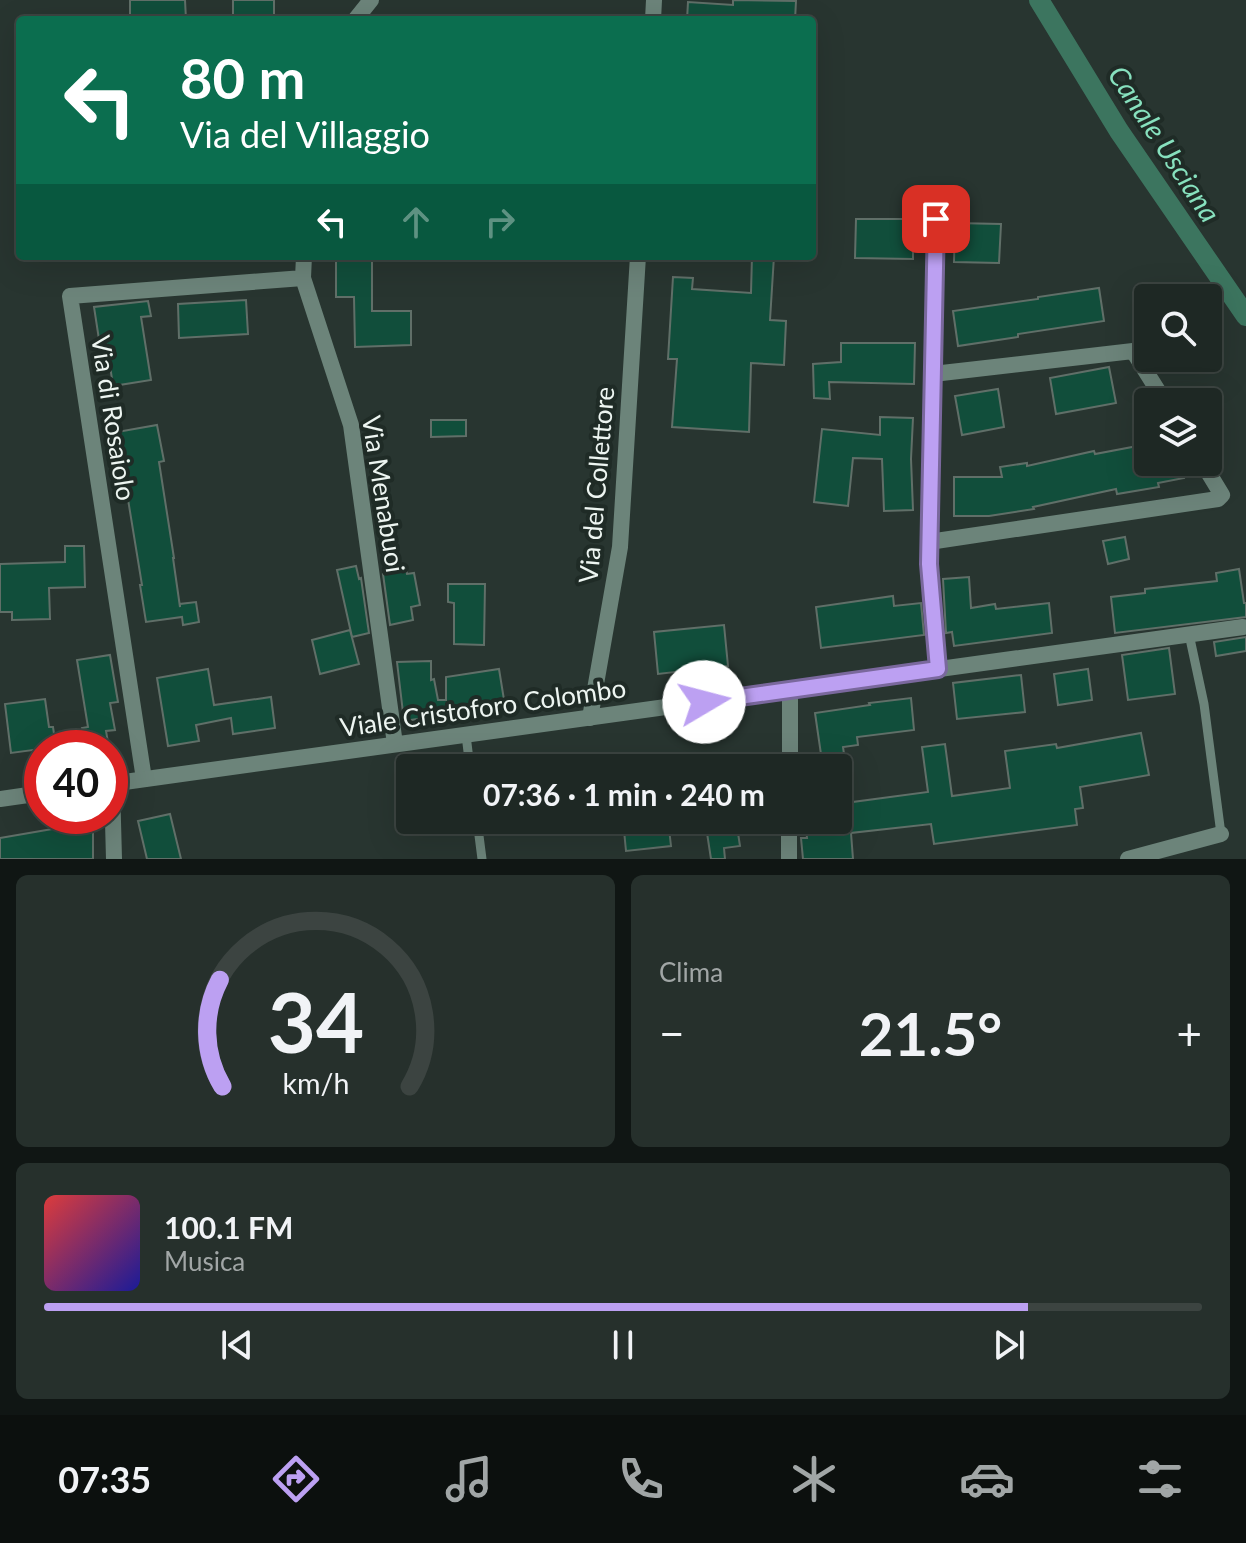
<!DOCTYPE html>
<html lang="it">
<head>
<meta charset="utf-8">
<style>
  :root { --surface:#1e2824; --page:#26302c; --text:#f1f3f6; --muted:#a1a6a6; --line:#3c4441; --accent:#bca0f2 }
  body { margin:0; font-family:Lato,sans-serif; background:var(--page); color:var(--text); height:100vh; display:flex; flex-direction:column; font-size:30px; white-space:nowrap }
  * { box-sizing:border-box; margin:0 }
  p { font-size:26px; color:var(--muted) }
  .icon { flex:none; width:44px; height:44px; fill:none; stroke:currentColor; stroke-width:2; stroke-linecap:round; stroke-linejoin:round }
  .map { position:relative; height:859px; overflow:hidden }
  .panel { display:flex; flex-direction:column; gap:16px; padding:16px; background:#101614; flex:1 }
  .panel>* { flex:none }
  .banner { position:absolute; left:16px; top:16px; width:800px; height:244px; border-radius:8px; box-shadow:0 8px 32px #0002,0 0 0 2px var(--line); background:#0b6e4f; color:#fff; overflow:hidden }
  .controls { position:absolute; left:1134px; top:284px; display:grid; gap:16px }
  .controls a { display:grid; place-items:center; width:88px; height:88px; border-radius:8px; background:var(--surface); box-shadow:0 8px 32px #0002,0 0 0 2px var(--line); font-size:40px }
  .speed { position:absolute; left:24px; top:730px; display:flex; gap:16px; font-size:40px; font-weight:700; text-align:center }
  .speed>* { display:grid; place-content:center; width:104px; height:104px; border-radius:50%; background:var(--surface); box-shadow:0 8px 32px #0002,0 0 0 2px var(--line); line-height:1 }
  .speed .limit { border:12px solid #d22; background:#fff; color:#111 }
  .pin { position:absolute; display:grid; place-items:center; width:68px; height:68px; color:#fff; margin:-34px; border-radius:16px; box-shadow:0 4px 12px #0006 }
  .me { position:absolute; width:88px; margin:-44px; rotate:82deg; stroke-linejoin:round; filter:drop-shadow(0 0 6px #0008) }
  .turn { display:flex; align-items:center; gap:28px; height:168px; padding:0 32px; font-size:36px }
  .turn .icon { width:104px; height:104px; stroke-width:2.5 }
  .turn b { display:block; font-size:56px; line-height:68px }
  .lanes { display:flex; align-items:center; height:76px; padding:0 32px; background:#0003; justify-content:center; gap:40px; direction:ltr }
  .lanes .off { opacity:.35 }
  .big { font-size:60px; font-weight:700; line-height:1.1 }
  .panel .tile { flex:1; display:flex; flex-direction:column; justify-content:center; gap:12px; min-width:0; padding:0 28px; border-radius:12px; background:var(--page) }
  .panel .dial { align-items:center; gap:0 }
  .dial svg { height:208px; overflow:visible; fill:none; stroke:var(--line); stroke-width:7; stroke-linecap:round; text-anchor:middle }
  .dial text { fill:var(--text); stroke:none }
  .song { display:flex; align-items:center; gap:24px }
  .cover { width:96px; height:96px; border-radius:12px; background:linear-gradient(135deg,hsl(0 70% 55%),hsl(240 70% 35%)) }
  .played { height:8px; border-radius:4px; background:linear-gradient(90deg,var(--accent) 85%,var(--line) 85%) }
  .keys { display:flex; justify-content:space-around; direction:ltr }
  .heat { display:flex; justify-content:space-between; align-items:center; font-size:44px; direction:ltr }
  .panel .tiles { flex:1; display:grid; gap:16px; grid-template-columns:1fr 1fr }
  .tile:last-child { grid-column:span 2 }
  .trip { position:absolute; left:396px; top:754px; width:456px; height:80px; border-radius:8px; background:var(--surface); box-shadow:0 8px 32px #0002,0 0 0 2px var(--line); font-weight:700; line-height:80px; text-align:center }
  .dock { display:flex; height:128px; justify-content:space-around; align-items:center; background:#0c100e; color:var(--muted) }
  .dock .icon { width:56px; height:56px }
  .dock .selected { color:var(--accent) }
  .dock b { font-size:36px; color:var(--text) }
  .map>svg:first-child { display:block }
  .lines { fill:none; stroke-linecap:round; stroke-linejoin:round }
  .canal { stroke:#3c755f; stroke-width:20 }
  .building { fill:#114e3b; stroke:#606f68; stroke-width:2 }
  .service { stroke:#6c847a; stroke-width:9 }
  .minor { stroke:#6c847a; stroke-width:16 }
  .tertiary { stroke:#6c847a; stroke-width:16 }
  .route-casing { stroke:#7a689d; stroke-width:20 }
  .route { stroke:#bca0f2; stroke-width:14 }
  .labels { text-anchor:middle; stroke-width:8; stroke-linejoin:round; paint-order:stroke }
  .street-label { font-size:26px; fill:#edf5f1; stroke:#1f2b26 }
  .water-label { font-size:28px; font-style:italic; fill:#87e1be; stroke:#1f2b26 }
</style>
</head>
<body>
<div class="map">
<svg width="1246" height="859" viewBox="0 0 1246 859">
  <rect width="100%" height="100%" fill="#283530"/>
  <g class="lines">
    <!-- canal -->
    <path class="canal" d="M 1039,0 L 1119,131 L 1246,316"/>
  </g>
  <!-- building -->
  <path class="building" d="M 130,0 L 185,0 L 186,20 L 130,20 Z
    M 233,0 L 274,0 L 274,20 L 233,20 Z
    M 733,0 L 796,1 L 795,20 L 687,20 L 688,2 L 733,5 Z
    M 856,219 L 913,219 L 913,259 L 855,258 Z
    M 955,223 L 1001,224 L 999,263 L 954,262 Z
    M 752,256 L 774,256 L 770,320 L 786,321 L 784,365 L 751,363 L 749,432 L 672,427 L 677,359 L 668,359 L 673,277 L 693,278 L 692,289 L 751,293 Z
    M 336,258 L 372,258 L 372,311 L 411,311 L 411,345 L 355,347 L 354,297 L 336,297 Z
    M 1099,288 L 1104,321 L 1018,334 L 1018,337 L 958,346 L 953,311 L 1038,299 L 1038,297 Z
    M 246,300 L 248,334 L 179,338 L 178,304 Z
    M 148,301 L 151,316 L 141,317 L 151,380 L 113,386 L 107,345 L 100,346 L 94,307 Z
    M 841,343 L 915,343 L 914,384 L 829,382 L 830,399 L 814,398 L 813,364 L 841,362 Z
    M 1109,367 L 1116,403 L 1056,414 L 1050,378 Z
    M 998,389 L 1004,427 L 962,435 L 955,396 Z
    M 880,417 L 913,418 L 911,459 L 913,510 L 884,511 L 882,459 L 853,458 L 848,506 L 814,502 L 822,429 L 880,435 Z
    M 431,420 L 466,420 L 466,436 L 431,437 Z
    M 157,425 L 164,461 L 159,462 L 174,558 L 173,558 L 180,607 L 180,604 L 196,602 L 199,622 L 183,625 L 182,617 L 146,622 L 140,585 L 142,585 L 117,432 Z
    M 1148,444 L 1148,462 L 1181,462 L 1184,478 L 1158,483 L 1159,487 L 1117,494 L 1116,489 L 1033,507 L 1034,509 L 989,516 L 954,516 L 954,477 L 1002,477 L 1000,467 L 1027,463 L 1027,466 L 1094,451 L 1095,454 Z
    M 1125,537 L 1129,559 L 1108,564 L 1103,541 Z
    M 65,546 L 84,546 L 85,587 L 49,588 L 50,619 L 12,620 L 12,612 L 0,612 L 0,564 L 65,562 Z
    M 356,566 L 359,579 L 361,578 L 369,633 L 352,637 L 337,570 Z
    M 406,569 L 407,574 L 414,573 L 420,605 L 411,607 L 413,620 L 390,625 L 383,574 Z
    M 1239,569 L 1244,603 L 1246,603 L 1246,617 L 1115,633 L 1111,597 L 1145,593 L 1145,589 L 1217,581 L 1216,573 Z
    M 969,577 L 971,608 L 995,604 L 996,609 L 1049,603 L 1052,633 L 954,646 L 952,632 L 946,633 L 943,579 Z
    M 448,584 L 485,584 L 484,645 L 454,644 L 454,603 L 448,602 Z
    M 893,596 L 894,606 L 921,603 L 924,635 L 821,648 L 816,607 Z
    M 724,625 L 728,666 L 658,674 L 654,632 Z
    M 350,630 L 359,664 L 320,674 L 312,640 Z
    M 1246,637 L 1246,651 L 1216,656 L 1214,642 Z
    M 1169,648 L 1175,694 L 1128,700 L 1122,655 Z
    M 110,655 L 118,702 L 110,703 L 115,730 L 106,731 L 109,748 L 86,748 L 82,728 L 88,727 L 77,660 Z
    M 431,661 L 431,680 L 434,679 L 438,700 L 446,700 L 446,677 L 499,669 L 505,706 L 404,721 L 397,662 Z
    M 208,669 L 214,705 L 271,697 L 275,728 L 233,734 L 231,718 L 196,725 L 199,741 L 168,746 L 157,678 Z
    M 1088,669 L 1092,700 L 1058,705 L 1054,674 Z
    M 1021,675 L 1025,712 L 957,719 L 953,683 Z
    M 911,698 L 914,730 L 857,737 L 858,745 L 843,747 L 846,768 L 823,768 L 815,713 L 870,705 L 869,703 Z
    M 45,699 L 49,727 L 53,727 L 56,747 L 11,753 L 5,704 Z
    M 1141,733 L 1149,775 L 1080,787 L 1083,808 L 1075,809 L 1077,825 L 934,844 L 931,824 L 851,833 L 853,859 L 803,859 L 801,838 L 807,838 L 805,820 L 838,820 L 838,804 L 928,792 L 922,747 L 945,744 L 952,796 L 1010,788 L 1005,751 L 1056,744 L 1057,748 Z
    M 170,814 L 181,859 L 147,859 L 138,821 Z
    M 623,820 L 668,820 L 671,846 L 626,851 Z
    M 705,820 L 736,820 L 740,846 L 724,848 L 725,859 L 711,859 Z
    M 93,822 L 93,859 L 0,859 L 0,838 Z"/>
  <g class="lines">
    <!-- service -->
    <path class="service" d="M 1189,634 L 1204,704 L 1221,834
      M 466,735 L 470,768
      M 477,820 L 482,859"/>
    <!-- minor -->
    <path class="minor" d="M 355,20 L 371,0
      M 653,20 L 654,0
      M 936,219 L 929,564 L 938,669
      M 304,256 L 303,278 L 351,425 L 395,744
      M 933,374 L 1133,351 L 1165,402
      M 929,542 L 1218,499 L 1222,495 L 1202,462
      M 590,718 L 620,547 L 638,256
      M 790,768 L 790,690
      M 144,779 L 70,296 L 303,278
      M 112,784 L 114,859
      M 789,859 L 789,820
      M 1128,859 L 1221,834"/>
    <!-- tertiary -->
    <path class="tertiary" d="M 110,784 L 1243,627
      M 0,799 L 42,793"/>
  </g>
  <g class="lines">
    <!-- route casing -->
    <g class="route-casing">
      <path id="route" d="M 704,702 L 938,669 L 929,564 L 936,219"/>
    </g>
    <!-- route -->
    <use href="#route" class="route"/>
  </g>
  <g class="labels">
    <!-- street labels -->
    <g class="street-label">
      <text transform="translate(113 418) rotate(81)" y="9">Via di Rosaiolo</text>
      <text transform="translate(597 485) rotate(-85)" y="9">Via del Collettore</text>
      <text transform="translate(383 494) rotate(81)" y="9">Via Menabuoi</text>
      <text transform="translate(483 708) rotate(-8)" y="9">Viale Cristoforo Colombo</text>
    </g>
    <!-- water labels -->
    <g class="water-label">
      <text transform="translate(1164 144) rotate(57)" y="10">Canale Usciana</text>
    </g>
  </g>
</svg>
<div class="controls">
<a><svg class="icon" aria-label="search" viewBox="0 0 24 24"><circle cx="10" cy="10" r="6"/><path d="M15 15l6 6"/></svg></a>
<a><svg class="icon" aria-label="layers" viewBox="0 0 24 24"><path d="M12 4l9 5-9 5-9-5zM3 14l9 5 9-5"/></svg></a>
</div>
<div class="speed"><div class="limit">40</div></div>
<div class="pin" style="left:936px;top:219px;background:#d93025"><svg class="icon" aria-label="arrive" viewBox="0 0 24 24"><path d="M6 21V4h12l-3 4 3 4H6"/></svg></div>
<svg class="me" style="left:704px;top:702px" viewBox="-20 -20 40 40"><circle r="19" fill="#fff"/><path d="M0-13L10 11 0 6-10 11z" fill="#bca0f2"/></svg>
<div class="trip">07:36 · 1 min · 240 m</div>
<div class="banner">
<div class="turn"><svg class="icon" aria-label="left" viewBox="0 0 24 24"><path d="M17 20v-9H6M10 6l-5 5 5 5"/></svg><div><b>80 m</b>Via del Villaggio</div></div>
<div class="lanes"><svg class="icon" aria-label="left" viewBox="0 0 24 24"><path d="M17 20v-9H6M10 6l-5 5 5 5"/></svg><svg class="icon off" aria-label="ahead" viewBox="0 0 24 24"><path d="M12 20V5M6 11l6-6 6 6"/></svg><svg class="icon off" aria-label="right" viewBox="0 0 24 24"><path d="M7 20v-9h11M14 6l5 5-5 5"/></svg></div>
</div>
</div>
<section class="panel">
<div class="tiles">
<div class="tile dial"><svg viewBox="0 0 100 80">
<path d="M14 69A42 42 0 1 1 86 69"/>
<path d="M14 69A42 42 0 0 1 13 28" stroke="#bca0f2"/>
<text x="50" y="56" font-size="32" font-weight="700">34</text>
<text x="50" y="72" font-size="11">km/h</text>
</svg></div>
<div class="tile"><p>Clima</p>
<div class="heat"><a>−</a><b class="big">21.5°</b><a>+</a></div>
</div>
<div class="tile">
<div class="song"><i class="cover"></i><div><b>100.1 FM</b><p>Musica</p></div></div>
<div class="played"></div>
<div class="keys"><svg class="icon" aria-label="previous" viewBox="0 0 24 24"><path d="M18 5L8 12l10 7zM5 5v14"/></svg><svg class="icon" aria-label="pause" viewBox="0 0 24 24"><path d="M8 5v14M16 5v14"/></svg><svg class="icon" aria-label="next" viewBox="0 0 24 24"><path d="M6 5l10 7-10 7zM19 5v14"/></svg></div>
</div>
</div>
</section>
<nav class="dock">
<b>07:35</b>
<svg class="icon selected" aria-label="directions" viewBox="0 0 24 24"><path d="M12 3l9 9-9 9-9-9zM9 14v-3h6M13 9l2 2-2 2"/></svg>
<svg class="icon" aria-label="music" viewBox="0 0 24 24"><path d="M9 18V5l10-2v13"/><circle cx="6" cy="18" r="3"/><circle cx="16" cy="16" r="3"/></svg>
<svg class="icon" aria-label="phone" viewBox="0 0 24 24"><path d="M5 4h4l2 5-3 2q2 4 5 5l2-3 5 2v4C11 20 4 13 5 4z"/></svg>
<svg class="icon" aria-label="climate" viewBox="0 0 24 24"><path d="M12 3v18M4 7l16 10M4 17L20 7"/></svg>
<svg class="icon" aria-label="car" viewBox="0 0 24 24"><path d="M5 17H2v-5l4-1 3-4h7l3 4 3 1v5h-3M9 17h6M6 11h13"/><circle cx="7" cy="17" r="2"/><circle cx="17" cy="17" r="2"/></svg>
<svg class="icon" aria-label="filters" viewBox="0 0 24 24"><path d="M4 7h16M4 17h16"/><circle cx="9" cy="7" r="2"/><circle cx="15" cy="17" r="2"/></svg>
</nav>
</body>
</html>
